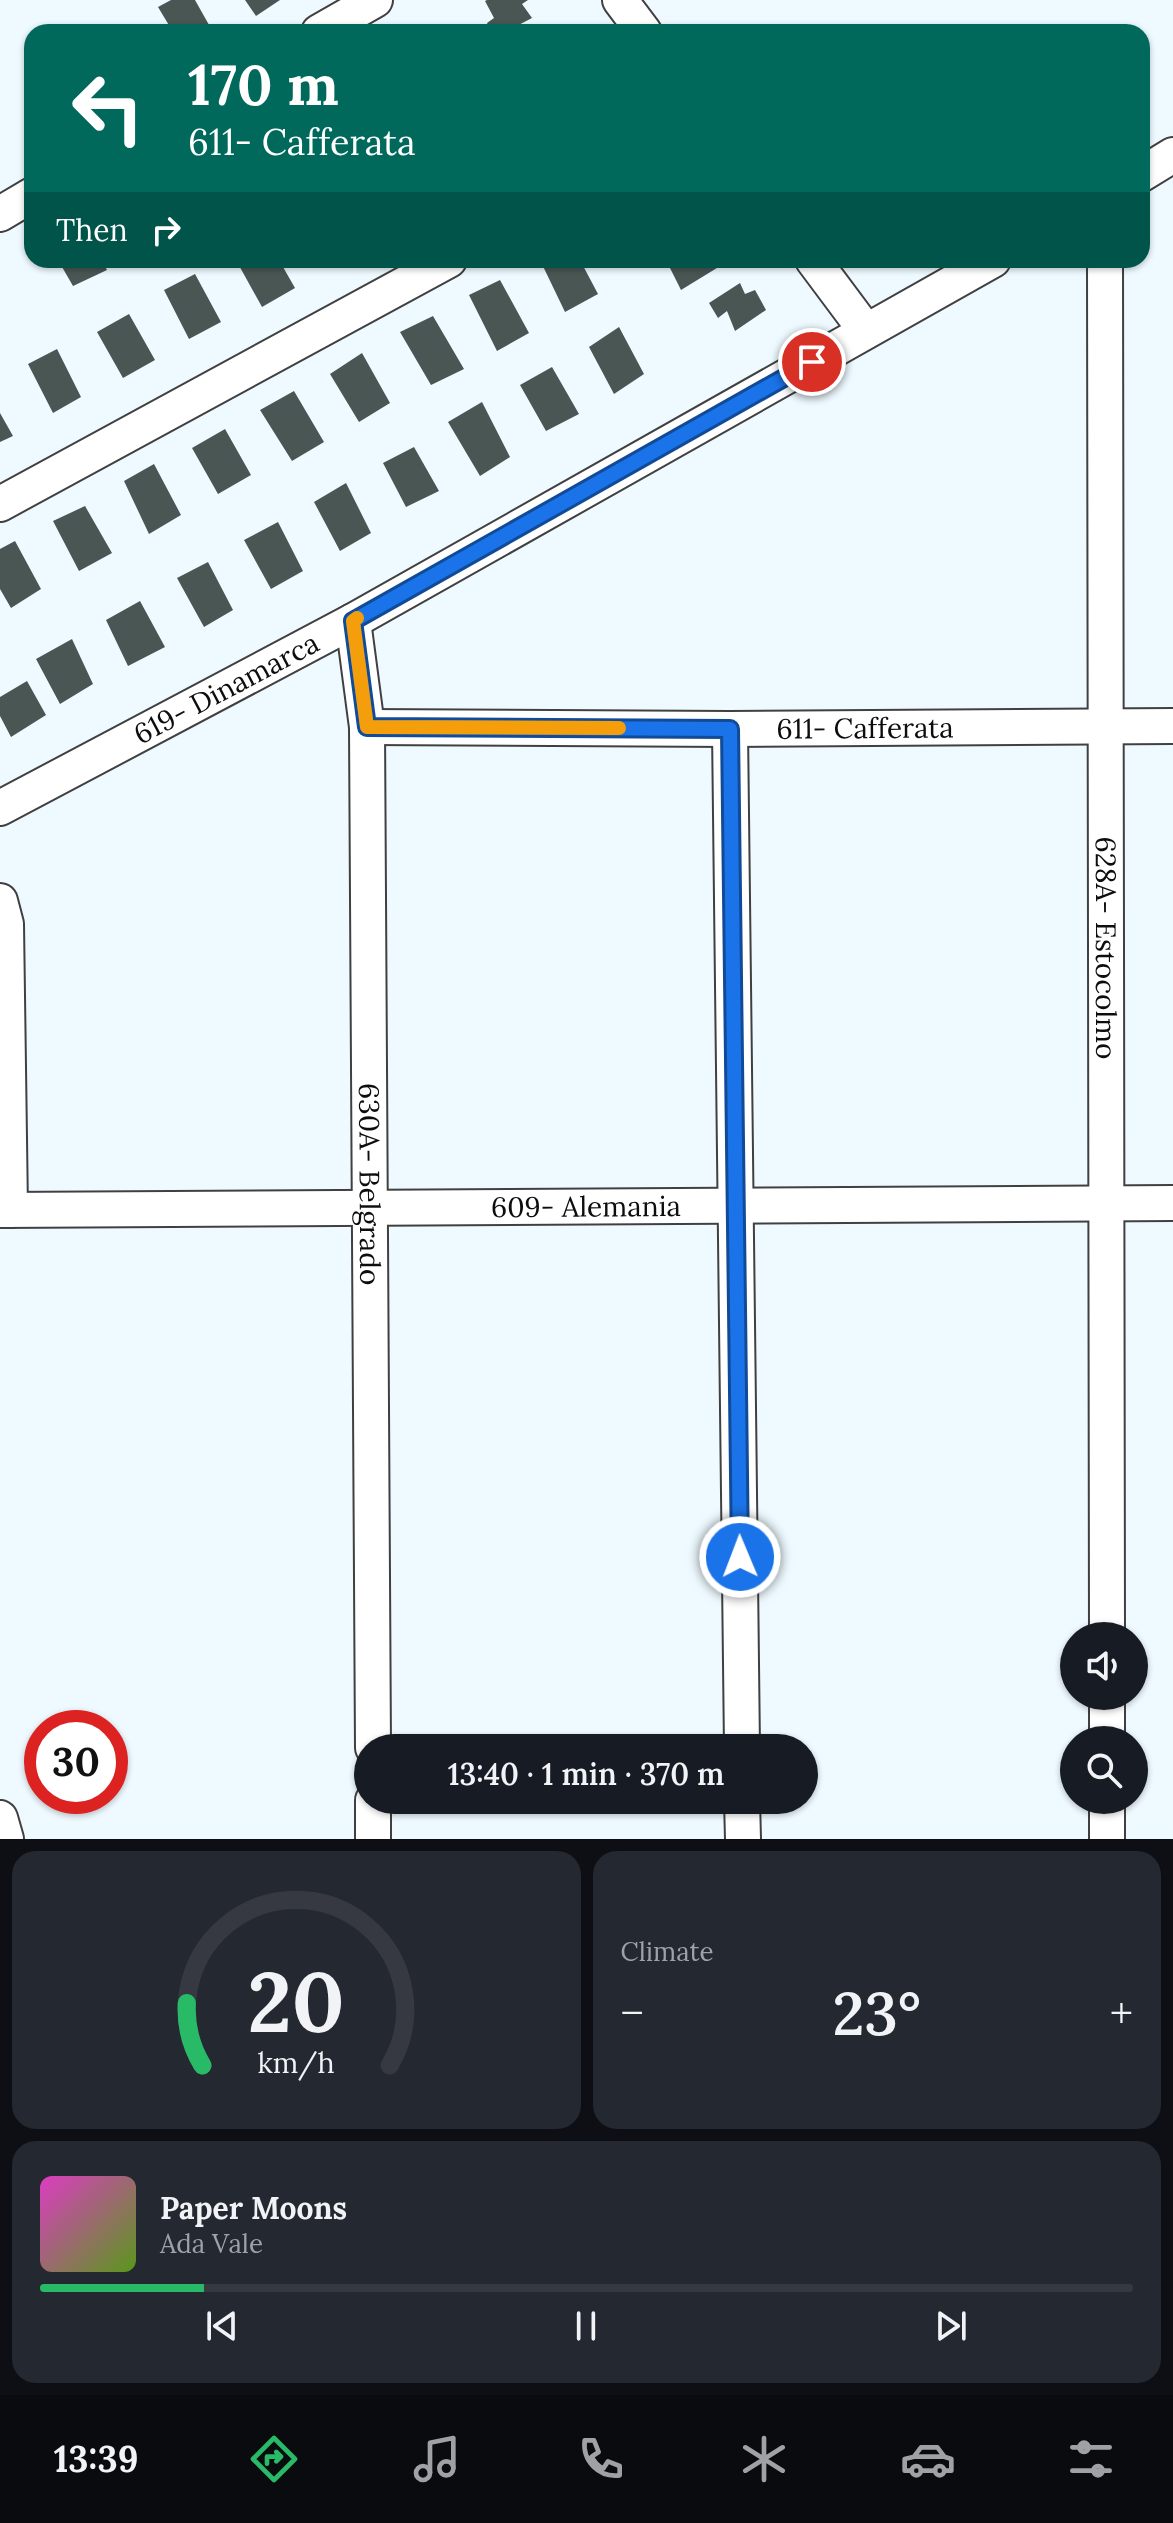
<!DOCTYPE html>
<html lang="en">
<head>
<meta charset="utf-8">
<style>
  :root { --surface:#171b24; --page:#242831; --text:#f1f3f6; --muted:#9ea1a6; --line:#363941; --accent:#29ba68 }
  body { margin:0; font-family:Lora,serif; background:var(--page); color:var(--text); height:100vh; display:flex; flex-direction:column; font-size:30px; white-space:nowrap }
  * { box-sizing:border-box; margin:0 }
  p { font-size:26px; color:var(--muted) }
  .icon { flex:none; width:44px; height:44px; fill:none; stroke:currentColor; stroke-width:2; stroke-linecap:round; stroke-linejoin:round }
  .map { position:relative; height:1839px; overflow:hidden }
  .panel { display:flex; flex-direction:column; gap:12px; padding:12px; background:#0d0f14; flex:1 }
  .panel>* { flex:none }
  .hud { position:absolute; left:24px; top:24px; width:1126px; height:244px; border-radius:24px; box-shadow:0 2px 6px #0004; background:#00695c; color:#fff; overflow:hidden }
  .tools { position:absolute; left:1060px; top:1622px; display:grid; gap:16px }
  .tools a { display:grid; place-items:center; width:88px; height:88px; border-radius:50%; background:var(--surface); box-shadow:0 2px 6px #0004; font-size:40px }
  .speed { position:absolute; left:24px; top:1710px; display:flex; gap:16px; font-size:40px; font-weight:700; text-align:center }
  .speed>* { display:grid; place-content:center; width:104px; height:104px; border-radius:50%; background:var(--surface); box-shadow:0 2px 6px #0004; line-height:1 }
  .speed .limit { border:12px solid #d22; background:#fff; color:#111 }
  .pin { position:absolute; display:grid; place-items:center; width:68px; height:68px; color:#fff; margin:-34px; border:4px solid #fff; border-radius:50%; box-shadow:0 2px 8px #0007 }
  .me { position:absolute; width:88px; margin:-44px; rotate:359deg; stroke-linejoin:round; filter:drop-shadow(0 0 6px #0008) }
  .turn { display:flex; align-items:center; gap:28px; height:168px; padding:0 32px; font-size:36px }
  .turn .icon { width:104px; height:104px; stroke-width:2.5 }
  .turn b { display:block; font-size:56px; line-height:68px }
  .then { display:flex; align-items:center; height:76px; padding:0 32px; background:#0003; gap:16px; font-size:30px }
  .big { font-size:60px; font-weight:600; line-height:1.1 }
  .panel .tile { flex:1; display:flex; flex-direction:column; justify-content:center; gap:12px; min-width:0; padding:0 28px; border-radius:24px; background:var(--page) }
  .panel .dial { align-items:center; gap:0 }
  .dial svg { height:208px; overflow:visible; fill:none; stroke:var(--line); stroke-width:7; stroke-linecap:round; text-anchor:middle }
  .dial text { fill:var(--text); stroke:none }
  .song { display:flex; align-items:center; gap:24px }
  .cover { width:96px; height:96px; border-radius:12px; background:linear-gradient(135deg,hsl(310 70% 55%),hsl(90 70% 35%)) }
  .played { height:8px; border-radius:4px; background:linear-gradient(90deg,var(--accent) 15%,var(--line) 15%) }
  .keys { display:flex; justify-content:space-around; direction:ltr }
  .heat { display:flex; justify-content:space-between; align-items:center; font-size:44px; direction:ltr }
  .panel .tiles { flex:1; display:grid; gap:12px; grid-template-columns:1fr 1fr }
  .tile:last-child { grid-column:span 2 }
  .trip { position:absolute; left:354px; top:1734px; width:464px; height:80px; border-radius:40px; background:var(--surface); box-shadow:0 2px 6px #0004; font-weight:600; line-height:80px; text-align:center }
  .tabs { display:flex; height:128px; justify-content:space-around; align-items:center; background:#090b0e; color:var(--muted) }
  .tabs .icon { width:56px; height:56px }
  .tabs .current { color:var(--accent) }
  .tabs b { font-size:36px; color:var(--text) }
  .map>svg:first-child { display:block }
  .building { fill:#4a5654 }
  .lines { fill:none; stroke-linecap:round; stroke-linejoin:round }
  .minor-casing { stroke:#404040; stroke-width:38 }
  .minor { stroke:#fff; stroke-width:34 }
  .route-casing { stroke:#114b97; stroke-width:20 }
  .route { stroke:#1a73e8; stroke-width:14 }
  .slow { stroke:#f59e0b; stroke-width:14 }
  .labels { text-anchor:middle; stroke-width:8; stroke-linejoin:round; paint-order:stroke }
  .street-label { font-size:28px; fill:#0d0d0d; stroke:#fff }
</style>
</head>
<body>
<div class="map">
<svg width="1173" height="1839" viewBox="0 0 1173 1839">
  <rect width="100%" height="100%" fill="#eefaff"/>
  <!-- building -->
  <path class="building" d="M 171,0 L 195,0 L 213,32 L 173,32 L 158,7 Z
    M 245,0 L 280,0 L 256,16 Z
    M 487,0 L 528,0 L 522,4 L 532,18 L 505,32 L 491,32 L 487,23 L 494,18 L 485,1 Z
    M 58,260 L 102,260 L 107,270 L 73,286 Z
    M 236,260 L 279,260 L 295,288 L 262,307 Z
    M 540,260 L 580,260 L 598,294 L 565,312 Z
    M 666,260 L 730,260 L 681,290 Z
    M 195,274 L 221,322 L 189,339 L 164,290 Z
    M 500,280 L 529,333 L 497,351 L 469,295 Z
    M 740,283 L 745,294 L 755,290 L 766,310 L 735,331 L 727,311 L 718,318 L 709,303 Z
    M 129,314 L 155,360 L 123,378 L 97,332 Z
    M 433,316 L 464,369 L 431,385 L 400,332 Z
    M 619,327 L 644,374 L 614,394 L 589,347 Z
    M 57,349 L 81,397 L 53,413 L 28,364 Z
    M 362,353 L 390,403 L 359,422 L 330,374 Z
    M 552,367 L 579,414 L 546,431 L 520,385 Z
    M 294,391 L 324,442 L 292,461 L 260,410 Z
    M 482,402 L 510,457 L 480,476 L 448,422 Z
    M 0,413 L 13,436 L 0,442 Z
    M 225,429 L 251,475 L 218,494 L 192,448 Z
    M 414,447 L 439,491 L 406,507 L 383,463 Z
    M 154,464 L 181,515 L 149,534 L 124,481 Z
    M 346,483 L 371,533 L 340,551 L 314,502 Z
    M 85,506 L 112,553 L 79,571 L 53,521 Z
    M 278,522 L 303,571 L 271,589 L 244,540 Z
    M 15,541 L 41,589 L 11,608 L 0,589 L 0,549 Z
    M 208,562 L 233,610 L 204,627 L 177,578 Z
    M 140,601 L 165,647 L 128,666 L 106,620 Z
    M 72,639 L 93,684 L 60,704 L 36,659 Z
    M 27,681 L 46,715 L 11,737 L 0,716 L 0,697 Z"/>
  <g class="lines">
    <!-- minor casing -->
    <g class="minor-casing">
      <g id="minor">
        <path d="M 620,0 L 644,32"/>
        <path d="M 319,32 L 375,0"/>
        <path d="M 1142,174 L 1173,155"/>
        <path d="M 0,214 L 32,195"/>
        <path d="M 813,260 L 866,331"/>
        <path id="s1" d="M 1105,260 L 1107,1636"/>
        <path d="M 0,504 L 449,260"/>
        <path id="s2" d="M 353,621 L 367,727 L 373,1748"/>
        <path id="s3" d="M 367,727 L 730,729 L 1173,726"/>
        <path d="M 730,729 L 742,1748"/>
        <path id="s4" d="M 0,808 L 353,621 L 993,260"/>
        <path d="M 0,901 L 6,924 L 10,1210"/>
        <path id="s5" d="M 0,1210 L 1173,1203"/>
        <path d="M 1107,1696 L 1107,1740"/>
        <path d="M 373,1800 L 373,1839"/>
        <path d="M 742,1800 L 743,1839"/>
        <path d="M 1107,1800 L 1107,1839"/>
        <path d="M 0,1818 L 6,1839"/>
      </g>
    </g>
    <!-- minor -->
    <use href="#minor" class="minor"/>
  </g>
  <g class="lines">
    <!-- route casing -->
    <g class="route-casing">
      <path id="route" d="M 740,1557 L 730,729 L 367,727 L 353,621 L 812,362"/>
    </g>
    <!-- route -->
    <use href="#route" class="route"/>
    <!-- slow -->
    <path class="slow" d="M 357,618 L 353,621 L 367,727 L 619,728"/>
  </g>
  <g class="labels">
    <!-- street labels -->
    <g class="street-label">
      <text dy="10" stroke="none"><textPath href="#s4" startOffset="256">619- Dinamarca</textPath></text>
      <text dy="10" stroke="none"><textPath href="#s3" startOffset="498">611- Cafferata</textPath></text>
      <text dy="10" stroke="none"><textPath href="#s1" startOffset="688">628A- Estocolmo</textPath></text>
      <text dy="10" stroke="none"><textPath href="#s2" startOffset="564">630A- Belgrado</textPath></text>
      <text dy="10" stroke="none"><textPath href="#s5" startOffset="586">609- Alemania</textPath></text>
    </g>
  </g>
</svg>
<div class="tools">
<a><svg class="icon" aria-label="sound" viewBox="0 0 24 24"><path d="M4 9h4l5-4v14l-5-4H4zM17 9q2 3 0 6"/></svg></a>
<a><svg class="icon" aria-label="search" viewBox="0 0 24 24"><circle cx="10" cy="10" r="6"/><path d="M15 15l6 6"/></svg></a>
</div>
<div class="speed"><div class="limit">30</div></div>
<div class="pin" style="left:812px;top:362px;background:#d93025"><svg class="icon" aria-label="arrive" viewBox="0 0 24 24"><path d="M6 21V4h12l-3 4 3 4H6"/></svg></div>
<svg class="me" style="left:740px;top:1557px" viewBox="-20 -20 40 40"><circle r="17" fill="#1a73e8" stroke="#fff" stroke-width="3"/><path d="M0-11L8 9 0 5-8 9z" fill="#fff"/></svg>
<div class="trip">13:40 · 1 min · 370 m</div>
<div class="hud">
<div class="turn"><svg class="icon" aria-label="left" viewBox="0 0 24 24"><path d="M17 20v-9H6M10 6l-5 5 5 5"/></svg><div><b>170 m</b>611- Cafferata</div></div>
<div class="then">Then<svg class="icon" aria-label="right" viewBox="0 0 24 24"><path d="M7 20v-9h11M14 6l5 5-5 5"/></svg></div>
</div>
</div>
<section class="panel">
<div class="tiles">
<div class="tile dial"><svg viewBox="0 0 100 80">
<path d="M14 69A42 42 0 1 1 86 69"/>
<path d="M14 69A42 42 0 0 1 8 45" stroke="#29ba68"/>
<text x="50" y="56" font-size="32" font-weight="700">20</text>
<text x="50" y="72" font-size="11">km/h</text>
</svg></div>
<div class="tile"><p>Climate</p>
<div class="heat"><a>−</a><b class="big">23°</b><a>+</a></div>
</div>
<div class="tile">
<div class="song"><i class="cover"></i><div><b>Paper Moons</b><p>Ada Vale</p></div></div>
<div class="played"></div>
<div class="keys"><svg class="icon" aria-label="previous" viewBox="0 0 24 24"><path d="M18 5L8 12l10 7zM5 5v14"/></svg><svg class="icon" aria-label="pause" viewBox="0 0 24 24"><path d="M8 5v14M16 5v14"/></svg><svg class="icon" aria-label="next" viewBox="0 0 24 24"><path d="M6 5l10 7-10 7zM19 5v14"/></svg></div>
</div>
</div>
</section>
<nav class="tabs">
<b>13:39</b>
<svg class="icon current" aria-label="directions" viewBox="0 0 24 24"><path d="M12 3l9 9-9 9-9-9zM9 14v-3h6M13 9l2 2-2 2"/></svg>
<svg class="icon" aria-label="music" viewBox="0 0 24 24"><path d="M9 18V5l10-2v13"/><circle cx="6" cy="18" r="3"/><circle cx="16" cy="16" r="3"/></svg>
<svg class="icon" aria-label="phone" viewBox="0 0 24 24"><path d="M5 4h4l2 5-3 2q2 4 5 5l2-3 5 2v4C11 20 4 13 5 4z"/></svg>
<svg class="icon" aria-label="climate" viewBox="0 0 24 24"><path d="M12 3v18M4 7l16 10M4 17L20 7"/></svg>
<svg class="icon" aria-label="car" viewBox="0 0 24 24"><path d="M5 17H2v-5l4-1 3-4h7l3 4 3 1v5h-3M9 17h6M6 11h13"/><circle cx="7" cy="17" r="2"/><circle cx="17" cy="17" r="2"/></svg>
<svg class="icon" aria-label="filters" viewBox="0 0 24 24"><path d="M4 7h16M4 17h16"/><circle cx="9" cy="7" r="2"/><circle cx="15" cy="17" r="2"/></svg>
</nav>
</body>
</html>
